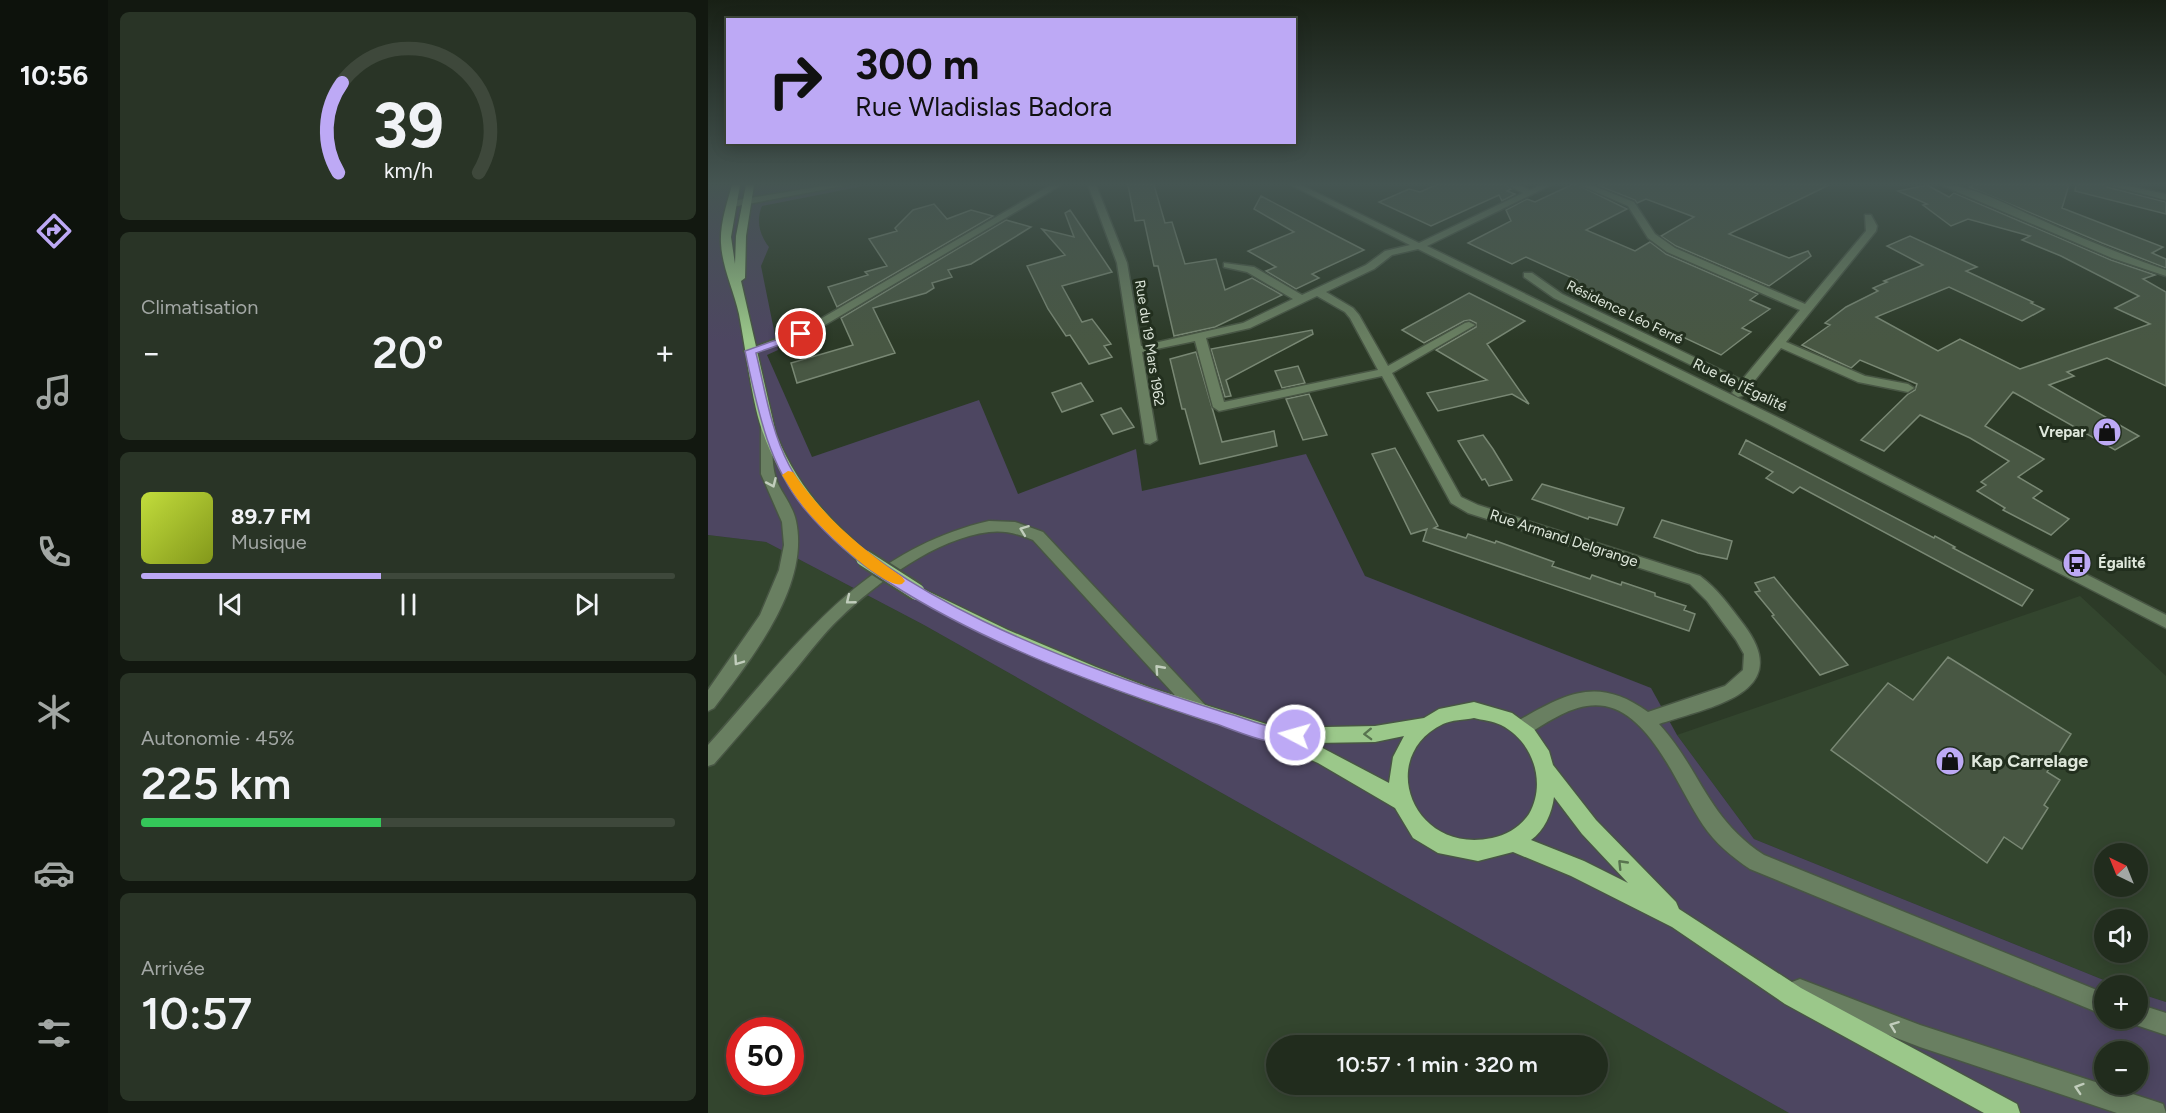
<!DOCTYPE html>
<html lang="fr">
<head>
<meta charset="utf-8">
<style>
  :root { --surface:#212c1d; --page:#293426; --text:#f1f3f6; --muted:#a2a7a4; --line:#3e483b; --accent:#bda9f5 }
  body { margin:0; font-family:Figtree,sans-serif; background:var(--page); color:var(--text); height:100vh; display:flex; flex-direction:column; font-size:22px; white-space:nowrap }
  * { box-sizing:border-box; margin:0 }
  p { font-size:20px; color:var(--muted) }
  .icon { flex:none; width:33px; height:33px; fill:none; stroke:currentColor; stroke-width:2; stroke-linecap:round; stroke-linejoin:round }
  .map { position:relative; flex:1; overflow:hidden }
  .panel { display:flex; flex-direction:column; gap:12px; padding:12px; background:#121810; width:600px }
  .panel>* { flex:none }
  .guide { position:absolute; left:18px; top:18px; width:570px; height:126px; border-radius:0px; box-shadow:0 3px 15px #0003,0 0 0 2px var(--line); background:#bda9f5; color:#111; overflow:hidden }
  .needle { width:39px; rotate:317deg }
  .buttons { position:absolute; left:1386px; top:843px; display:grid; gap:12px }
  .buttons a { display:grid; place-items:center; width:54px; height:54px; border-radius:50%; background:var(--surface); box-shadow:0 3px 15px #0003,0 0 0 2px var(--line); font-size:30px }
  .speed { position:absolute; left:18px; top:1017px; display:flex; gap:12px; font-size:30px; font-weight:700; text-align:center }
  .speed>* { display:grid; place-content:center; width:78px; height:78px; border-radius:50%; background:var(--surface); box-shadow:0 3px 15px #0003,0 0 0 2px var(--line); line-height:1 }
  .speed .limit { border:9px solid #d22; background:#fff; color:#111 }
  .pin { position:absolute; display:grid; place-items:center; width:51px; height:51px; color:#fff; margin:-26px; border:3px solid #fff; border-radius:50%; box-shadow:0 2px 6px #0007 }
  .me { position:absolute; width:66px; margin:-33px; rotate:276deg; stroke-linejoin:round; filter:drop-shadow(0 0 4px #0008) }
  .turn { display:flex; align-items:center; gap:21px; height:126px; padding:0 30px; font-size:27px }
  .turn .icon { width:78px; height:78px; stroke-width:2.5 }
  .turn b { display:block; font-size:42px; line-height:51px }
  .big { font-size:45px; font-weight:600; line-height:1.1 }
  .panel .card { flex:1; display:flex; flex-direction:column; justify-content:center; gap:9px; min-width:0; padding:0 21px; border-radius:9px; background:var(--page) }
  .panel .dial { align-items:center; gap:0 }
  .dial svg { height:156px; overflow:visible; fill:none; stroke:var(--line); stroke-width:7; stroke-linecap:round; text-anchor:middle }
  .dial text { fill:var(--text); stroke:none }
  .song { display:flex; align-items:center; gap:18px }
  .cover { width:72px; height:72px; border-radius:9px; background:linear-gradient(135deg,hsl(70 70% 55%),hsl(70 70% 35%)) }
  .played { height:6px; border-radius:3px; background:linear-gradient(90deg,var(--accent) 45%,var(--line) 45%) }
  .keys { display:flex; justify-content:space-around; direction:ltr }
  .heat { display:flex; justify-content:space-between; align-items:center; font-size:33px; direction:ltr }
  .charge { height:9px; border-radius:4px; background:linear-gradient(90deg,#34c759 45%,var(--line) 0) }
  .trip { position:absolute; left:558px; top:1035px; width:342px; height:60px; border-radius:30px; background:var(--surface); box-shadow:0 3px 15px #0003,0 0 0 2px var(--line); font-weight:600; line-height:60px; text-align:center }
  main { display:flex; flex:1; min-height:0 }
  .tabs { display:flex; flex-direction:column; width:108px; justify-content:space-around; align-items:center; background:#0d120c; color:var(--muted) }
  .tabs .icon { width:42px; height:42px }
  .tabs .selected { color:var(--accent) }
  .tabs b { font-size:27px; color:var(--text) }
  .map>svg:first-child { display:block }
  .built { fill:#33452e; fill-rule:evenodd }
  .green { fill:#4d4661; fill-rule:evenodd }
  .building { fill:#485743; stroke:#798874; stroke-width:1.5 }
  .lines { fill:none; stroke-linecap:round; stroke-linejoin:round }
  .minor-casing { stroke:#485644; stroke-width:3 }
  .major-casing { stroke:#485644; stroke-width:3 }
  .minor { fill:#697f61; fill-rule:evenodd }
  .major { fill:#9bc88a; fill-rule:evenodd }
  .major-bridge-casing { stroke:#485644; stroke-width:20; stroke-linecap:butt }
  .major-bridge { stroke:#9bc88a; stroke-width:16 }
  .oneway { stroke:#c1cdbc }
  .oneway2 { stroke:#58744f }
  .route { fill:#bda9f5; stroke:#7b6e9f; stroke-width:1.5 }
  .slow { fill:#f59e0b }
  .labels { text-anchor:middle; stroke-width:6; stroke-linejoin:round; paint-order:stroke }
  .far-street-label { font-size:14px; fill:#dee7db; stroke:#222f1e }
  .street-label { font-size:15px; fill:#dee7db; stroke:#222f1e }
  .poi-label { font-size:15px; font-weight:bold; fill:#dee7db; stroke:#222f1e; text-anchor:end }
  .near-poi-label { font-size:18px; font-weight:bold; fill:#dee7db; stroke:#222f1e; text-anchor:start }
</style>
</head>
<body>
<main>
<nav class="tabs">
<b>10:56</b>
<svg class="icon selected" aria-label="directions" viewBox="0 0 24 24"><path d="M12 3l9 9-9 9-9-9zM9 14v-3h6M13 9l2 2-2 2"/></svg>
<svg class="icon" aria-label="music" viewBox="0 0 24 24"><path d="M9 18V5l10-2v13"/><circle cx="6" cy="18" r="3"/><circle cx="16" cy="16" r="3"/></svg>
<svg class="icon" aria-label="phone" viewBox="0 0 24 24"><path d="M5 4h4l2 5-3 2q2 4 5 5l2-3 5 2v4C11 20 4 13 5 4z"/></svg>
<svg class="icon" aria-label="climate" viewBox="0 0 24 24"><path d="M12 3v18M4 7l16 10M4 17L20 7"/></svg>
<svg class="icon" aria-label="car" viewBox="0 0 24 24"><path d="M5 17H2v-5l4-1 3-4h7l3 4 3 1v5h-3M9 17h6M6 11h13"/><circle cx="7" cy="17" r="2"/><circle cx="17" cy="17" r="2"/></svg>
<svg class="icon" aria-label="filters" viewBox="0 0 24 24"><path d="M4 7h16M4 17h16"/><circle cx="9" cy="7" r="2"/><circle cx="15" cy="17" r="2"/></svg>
</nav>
<section class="panel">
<div class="card dial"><svg viewBox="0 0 100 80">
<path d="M14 69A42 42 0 1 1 86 69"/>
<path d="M14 69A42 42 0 0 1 16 23" stroke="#bda9f5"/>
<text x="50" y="56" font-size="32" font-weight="700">39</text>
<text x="50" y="72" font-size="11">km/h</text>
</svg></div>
<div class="card"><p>Climatisation</p>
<div class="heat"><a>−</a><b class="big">20°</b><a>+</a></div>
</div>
<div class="card">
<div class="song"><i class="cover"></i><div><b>89.7 FM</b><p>Musique</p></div></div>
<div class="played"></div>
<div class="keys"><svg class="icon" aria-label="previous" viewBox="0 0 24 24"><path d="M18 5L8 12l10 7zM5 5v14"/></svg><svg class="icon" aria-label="pause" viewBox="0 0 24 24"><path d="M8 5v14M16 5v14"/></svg><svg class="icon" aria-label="next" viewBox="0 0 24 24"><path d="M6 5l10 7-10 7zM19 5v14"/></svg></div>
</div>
<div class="card"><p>Autonomie · 45%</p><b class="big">225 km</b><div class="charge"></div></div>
<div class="card"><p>Arrivée</p><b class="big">10:57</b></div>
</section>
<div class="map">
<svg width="1458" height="1113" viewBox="0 0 1458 1113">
  <rect width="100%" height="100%" fill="#2c3a27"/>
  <!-- built -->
  <path class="built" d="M 0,535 L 58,542 L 216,625 L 1081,1113 L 0,1113 ZM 32,1030 L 82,1030 L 82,1082 L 32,1082 ZM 568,1046 L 890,1046 L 890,1084 L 568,1084 Z
    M 1372,596 L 1458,676 L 1458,1002 L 1430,993 L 1430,986 L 1408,985 L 1046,839 L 969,735 ZM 1396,854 L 1430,854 L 1430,886 L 1396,886 ZM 1396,920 L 1430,920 L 1430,952 L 1396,952 Z"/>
  <!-- green -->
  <path class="green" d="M 0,185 L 161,185 L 54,206 C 48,220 51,234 61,247 L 53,266 L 70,350 L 59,355 L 104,457 L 271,400 L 310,494 L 428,449 L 434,491 L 598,454 L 657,576 L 943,688 L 969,735 L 1046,839 L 1408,985 L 1396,986 L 1396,1018 L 1430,1018 L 1430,993 L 1458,1002 L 1458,1113 L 1081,1113 L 216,625 L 58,542 L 0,535 ZM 1396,1052 L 1430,1052 L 1430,1084 L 1396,1084 Z"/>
  <!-- building -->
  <path class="building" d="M 420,185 L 446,185 L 457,223 L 464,222 L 477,264 L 508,259 L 517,290 L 544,278 L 574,295 L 507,327 L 466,336 L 450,266 L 446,266 L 436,220 L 427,221 Z
    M 728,185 L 798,185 L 803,189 L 799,191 L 807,194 L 794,201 L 791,195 L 723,226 L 671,202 L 701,189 L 712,192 Z
    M 863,185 L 870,185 L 919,209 L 878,230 L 927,251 L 942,242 L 958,254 L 1050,294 L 1042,300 L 1062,309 L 1034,328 L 1043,332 L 1013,355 L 862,284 L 869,280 L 818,257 L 804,264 L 760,243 L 803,221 L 798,210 L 819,199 L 827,202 Z
    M 889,185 L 1121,185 L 1021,234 L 1081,258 L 1100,251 L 1103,256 L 1061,286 L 968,246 L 953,236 L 986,217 L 938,199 L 929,203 L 927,200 Z
    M 1219,185 L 1241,197 L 1246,193 L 1403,260 L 1447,275 L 1435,279 L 1458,292 L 1458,386 L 1399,358 L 1359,372 L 1366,376 L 1341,385 L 1431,436 L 1407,450 L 1305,392 L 1277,426 L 1336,459 L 1310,477 L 1334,491 L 1325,498 L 1361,519 L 1343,535 L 1295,510 L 1297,508 L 1269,491 L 1278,485 L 1273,482 L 1301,461 L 1262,438 L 1212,415 L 1176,451 L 1153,440 L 1200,394 L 1207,390 L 1209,384 L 1152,360 L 1143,368 L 1094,345 L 1122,325 L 1117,323 L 1138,307 L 1170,291 L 1165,288 L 1179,282 L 1176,281 L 1215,265 L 1179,246 L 1202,236 L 1269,267 L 1258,271 L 1325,302 L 1323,303 L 1336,309 L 1314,321 L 1241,287 L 1168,317 L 1230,351 L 1252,339 L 1312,369 L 1442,324 L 1407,308 L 1431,296 L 1353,256 L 1314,240 L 1322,236 L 1260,219 L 1243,226 L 1215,205 L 1219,204 L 1190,191 Z
    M 1266,185 L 1361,185 L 1354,208 L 1455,247 L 1444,253 L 1458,259 L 1458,268 L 1394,243 L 1261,187 Z
    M 1368,185 L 1398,185 L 1399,187 L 1458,202 L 1458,214 L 1367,191 Z
    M 553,196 L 625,234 L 656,250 L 604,274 L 611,278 L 588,289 L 558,271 L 568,267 L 540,251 L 586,232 L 546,209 Z
    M 226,204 L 239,219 L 263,210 L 285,216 L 129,307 L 120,287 L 160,275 L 157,272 L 179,266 L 161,239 L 189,231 L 187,228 L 205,210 Z
    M 362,210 L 404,272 L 354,286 L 374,322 L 384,319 L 403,344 L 396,346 L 404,357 L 381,364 L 362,335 L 358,336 L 340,309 L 319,266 L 357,255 L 334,229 L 366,237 L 357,213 Z
    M 298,220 L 323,227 L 263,264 L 240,270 L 244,277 L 224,283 L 226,288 L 218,293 L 165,308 L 187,353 L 89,383 L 83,363 L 145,345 L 133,318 Z
    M 761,293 L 817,321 L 779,344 L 821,404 L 804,394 L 730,411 L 719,393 L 779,380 L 728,350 L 768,327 L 768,323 L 762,320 L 756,321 L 716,343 L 694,330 Z
    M 604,330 L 605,334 L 518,380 L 523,396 L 517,397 L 503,349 Z
    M 488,352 L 514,442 L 566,431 L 569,446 L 492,464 L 477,409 L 474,409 L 462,359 Z
    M 590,366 L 597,383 L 574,388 L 567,371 Z
    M 373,383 L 385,401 L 354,412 L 344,393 Z
    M 601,394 L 619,435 L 595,440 L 578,399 Z
    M 413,408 L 426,427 L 405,434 L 393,415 Z
    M 775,435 L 785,449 L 804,480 L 781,486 L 777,479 L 774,480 L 750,441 Z
    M 1038,440 L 1226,538 L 1227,536 L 1247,547 L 1245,548 L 1325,590 L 1314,606 L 1092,487 L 1085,493 L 1058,478 L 1065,472 L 1031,454 Z
    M 687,448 L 730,526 L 726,528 L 758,538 L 760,534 L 787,543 L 788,541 L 846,562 L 844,566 L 882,579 L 884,575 L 913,585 L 914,582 L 947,593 L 947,596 L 978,606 L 976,610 L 987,614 L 981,631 L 715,541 L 719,529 L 703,534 L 664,454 Z
    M 834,484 L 916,508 L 909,525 L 881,517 L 880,519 L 824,499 Z
    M 954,520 L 1024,541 L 1019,559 L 990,553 L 946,537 Z
    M 1066,577 L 1084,599 L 1140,665 L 1112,675 L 1064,616 L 1066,615 L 1047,592 L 1052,591 L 1047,583 Z
    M 1240,657 L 1363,734 L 1339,772 L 1352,780 L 1336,805 L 1340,808 L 1314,849 L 1296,837 L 1279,863 L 1123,750 L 1180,683 L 1205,700 Z"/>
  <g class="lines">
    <!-- minor casing -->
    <g class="minor-casing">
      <path id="minor" d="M 122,185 L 140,185 L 24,207 L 19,204 L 24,201 Z
        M 343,185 L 353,185 L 105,332 L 46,353 L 42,354 L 36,351 L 97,328 Z
        M 380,185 L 388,185 L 419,263 L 433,346 L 535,323 L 585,299 L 539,272 L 516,267 L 516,263 L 546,267 L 594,295 L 658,265 L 677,251 L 702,245 L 583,185 L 593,185 L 711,243 L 815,193 L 800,185 L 811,185 L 822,190 L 832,185 L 843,185 L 719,246 L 1069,417 L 1458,615 L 1458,628 L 1059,423 L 710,249 L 684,255 L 666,269 L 618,292 L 645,308 L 651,315 L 680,366 L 757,323 L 761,322 L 767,325 L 684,373 L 753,497 L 770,505 L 992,576 C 1010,589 1023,608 1036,625 C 1088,694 1000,707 951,724 C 993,770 999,818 1056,855 L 1396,993 L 1396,1015 L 1042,869 C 1024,857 1007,843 995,825 C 971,790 944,715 897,706 C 869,701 843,720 820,734 L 814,736 L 808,734 L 805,728 L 808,722 C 857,694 889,675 940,712 L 1017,686 L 1035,670 L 1036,654 L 1028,640 L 999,601 L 982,584 L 760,513 L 743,503 L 674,376 L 511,411 L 505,407 L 487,341 L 434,352 L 449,440 L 442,444 L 437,443 L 409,263 ZM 609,296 L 637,312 L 642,318 L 670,370 L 516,402 L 498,338 L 542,328 Z
        M 872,185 L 883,185 L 926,202 L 947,234 L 967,248 L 1097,304 L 1158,231 L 1157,215 L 1163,215 L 1169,226 L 1168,231 L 1078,342 L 1157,376 L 1200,384 L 1206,388 L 1200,392 L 1150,382 L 1073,348 L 1034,396 L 1030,397 L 1024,393 L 1028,387 L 846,298 L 816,277 L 816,273 L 824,273 L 854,294 L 1034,380 L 1092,310 L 959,252 L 940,238 L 920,206 Z
        M 1233,185 C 1265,185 1299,205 1329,218 C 1371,237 1414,255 1458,270 L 1458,276 L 1404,258 Z
        M 1400,185 L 1415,185 L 1458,194 L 1458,200 Z
        M 59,421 L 65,425 C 65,445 62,465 70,484 C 76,496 85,507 88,521 C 102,587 43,659 6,708 L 0,711 L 0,690 L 52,615 L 71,570 L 76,545 L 74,522 L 53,474 L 53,425 Z
        M 281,521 L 307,522 L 335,532 L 498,706 L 501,711 L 498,716 L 492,719 L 486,716 L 325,540 C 310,534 297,530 281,532 C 229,538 168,583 132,618 C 115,634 102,652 87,670 C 60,702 33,733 6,764 L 0,766 L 0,745 C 84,651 151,551 281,521 Z
        M 1092,979 L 1212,1025 L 1446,1101 L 1455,1104 L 1458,1113 L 1409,1113 L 1212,1047 L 1084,998 L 1081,990 L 1084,982 Z
        M 1430,1004 L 1458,1013 L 1458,1035 L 1422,1023 L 1420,1018 L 1430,1018 Z"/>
    </g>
    <!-- major casing -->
    <g class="major-casing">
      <path id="major" d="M 24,185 L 32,185 L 23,237 L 27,264 L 28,236 L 38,185 L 46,185 L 38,236 L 37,278 L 33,281 L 68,434 C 89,486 119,518 161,554 L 164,558 L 161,562 L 151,562 C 102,519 63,473 48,409 C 41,378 37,346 31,314 C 26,291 14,267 13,243 C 12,224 19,203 24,185 Z
        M 209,586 L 300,630 L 388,667 L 443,688 L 571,728 L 667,726 L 716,718 L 731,709 L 766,702 L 804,713 L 826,729 L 841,751 L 845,765 L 888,820 L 968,902 L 971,909 L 1093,988 L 1309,1104 L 1312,1113 L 1276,1113 L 1077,1004 L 964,927 L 863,876 L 805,852 L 770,861 L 730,853 L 705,838 L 687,808 L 610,763 L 551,737 L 442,702 L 376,677 L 289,640 L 203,596 L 201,592 L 203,588 ZM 766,718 C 774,720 785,721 793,725 C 825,741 839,783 821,814 C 812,827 799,835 784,838 C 705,855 667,757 735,724 C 743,720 756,720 766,718 ZM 696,736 L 685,757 L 681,783 L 605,743 L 667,742 ZM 846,797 L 874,834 L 920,883 L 876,861 L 823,840 C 836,831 844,813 846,797 Z"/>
    </g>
    <!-- minor -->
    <use href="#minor" class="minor"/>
    <!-- major -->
    <use href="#major" class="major"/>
    <!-- major-bridge casing -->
    <g class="major-bridge-casing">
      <path id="major-bridge" d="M 156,558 L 209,592"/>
    </g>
    <!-- major-bridge -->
    <use href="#major-bridge" class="major-bridge"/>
  </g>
  <!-- one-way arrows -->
  <defs><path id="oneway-chevron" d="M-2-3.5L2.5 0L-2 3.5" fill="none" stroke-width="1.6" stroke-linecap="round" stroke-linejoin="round" transform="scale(1.5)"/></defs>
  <g class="oneway">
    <use href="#oneway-chevron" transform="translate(64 483) rotate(66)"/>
    <use href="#oneway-chevron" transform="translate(316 530) rotate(-159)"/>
    <use href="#oneway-chevron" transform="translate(142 600) rotate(141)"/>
    <use href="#oneway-chevron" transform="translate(30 661) rotate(125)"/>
    <use href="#oneway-chevron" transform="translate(451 669) rotate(-132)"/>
    <use href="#oneway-chevron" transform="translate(1186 1026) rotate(-159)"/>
    <use href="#oneway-chevron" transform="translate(1371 1088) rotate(-162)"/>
  </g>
  <g class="oneway2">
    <use href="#oneway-chevron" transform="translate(660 734) rotate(178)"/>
    <use href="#oneway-chevron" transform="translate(914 864) rotate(-134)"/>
  </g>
  <!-- sky -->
  <linearGradient id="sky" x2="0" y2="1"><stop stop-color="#182015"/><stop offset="0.54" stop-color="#455552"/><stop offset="1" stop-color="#455552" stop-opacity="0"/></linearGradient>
  <rect width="1458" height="341" fill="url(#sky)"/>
  <!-- route -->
  <path class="route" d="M 93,331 L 99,334 L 97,336 L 48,353 C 57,390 63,431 81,465 C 147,592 388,672 518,713 C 534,717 550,725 566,727 C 575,729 584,726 593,730 L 595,735 L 593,740 C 566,750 531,731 505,723 C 397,688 276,644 180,582 C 149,562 119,536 95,507 C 59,462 49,406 37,351 Z"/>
  <!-- slow -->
  <path class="slow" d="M 80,471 L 85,472 C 115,516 151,547 194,577 L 197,581 L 194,584 C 176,590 107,523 95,506 C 87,496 81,486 74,475 Z"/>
  <!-- icons -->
  <defs>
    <g id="shop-disc" transform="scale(1.5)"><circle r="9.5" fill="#bda9f5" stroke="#222f1e"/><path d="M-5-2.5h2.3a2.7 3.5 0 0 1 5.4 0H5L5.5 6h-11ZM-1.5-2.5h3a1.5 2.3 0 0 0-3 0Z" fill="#111"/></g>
    <g id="bus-disc" transform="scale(1.5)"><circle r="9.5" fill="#bda9f5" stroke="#222f1e"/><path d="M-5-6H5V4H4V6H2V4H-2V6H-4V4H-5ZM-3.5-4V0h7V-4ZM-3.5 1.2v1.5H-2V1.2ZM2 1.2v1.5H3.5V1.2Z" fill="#111"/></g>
  </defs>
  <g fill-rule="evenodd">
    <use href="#shop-disc" x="1399" y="432"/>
    <use href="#bus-disc" x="1369" y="563"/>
    <use href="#shop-disc" x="1242" y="761"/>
  </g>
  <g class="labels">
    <!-- far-street labels -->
    <g class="far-street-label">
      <text transform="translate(917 312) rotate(26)" y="5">Résidence Léo Ferré</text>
      <text transform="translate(442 343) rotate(81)" y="5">Rue du 19 Mars 1962</text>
    </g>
    <!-- street labels -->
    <g class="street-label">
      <text transform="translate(1032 385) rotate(26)" y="5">Rue de l'Égalité</text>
      <text transform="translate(856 538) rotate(18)" y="5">Rue Armand Delgrange</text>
    </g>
    <!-- poi labels -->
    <g class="poi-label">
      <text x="1378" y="437">Vrepar</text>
      <text x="1390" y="568" text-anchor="start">Égalité</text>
    </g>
    <!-- near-poi labels -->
    <g class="near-poi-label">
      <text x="1263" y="767">Kap Carrelage</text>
    </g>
  </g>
</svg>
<div class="buttons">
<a><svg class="needle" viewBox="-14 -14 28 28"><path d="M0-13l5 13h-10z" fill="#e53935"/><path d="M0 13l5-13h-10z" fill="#a2a7a4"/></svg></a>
<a><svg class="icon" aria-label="sound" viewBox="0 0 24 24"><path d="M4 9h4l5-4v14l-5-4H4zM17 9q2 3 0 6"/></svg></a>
<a>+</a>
<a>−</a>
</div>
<div class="speed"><div class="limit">50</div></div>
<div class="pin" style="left:93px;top:334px;background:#d93025"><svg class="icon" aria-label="arrive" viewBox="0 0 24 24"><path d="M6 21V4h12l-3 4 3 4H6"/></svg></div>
<svg class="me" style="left:587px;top:735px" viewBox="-20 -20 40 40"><circle r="17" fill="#bda9f5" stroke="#fff" stroke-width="3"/><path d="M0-11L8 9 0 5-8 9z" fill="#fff"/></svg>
<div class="trip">10:57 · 1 min · 320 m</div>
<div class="guide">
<div class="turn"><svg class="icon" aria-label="right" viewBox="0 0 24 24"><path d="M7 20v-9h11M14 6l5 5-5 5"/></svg><div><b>300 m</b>Rue Wladislas Badora</div></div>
</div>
</div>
</main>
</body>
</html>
